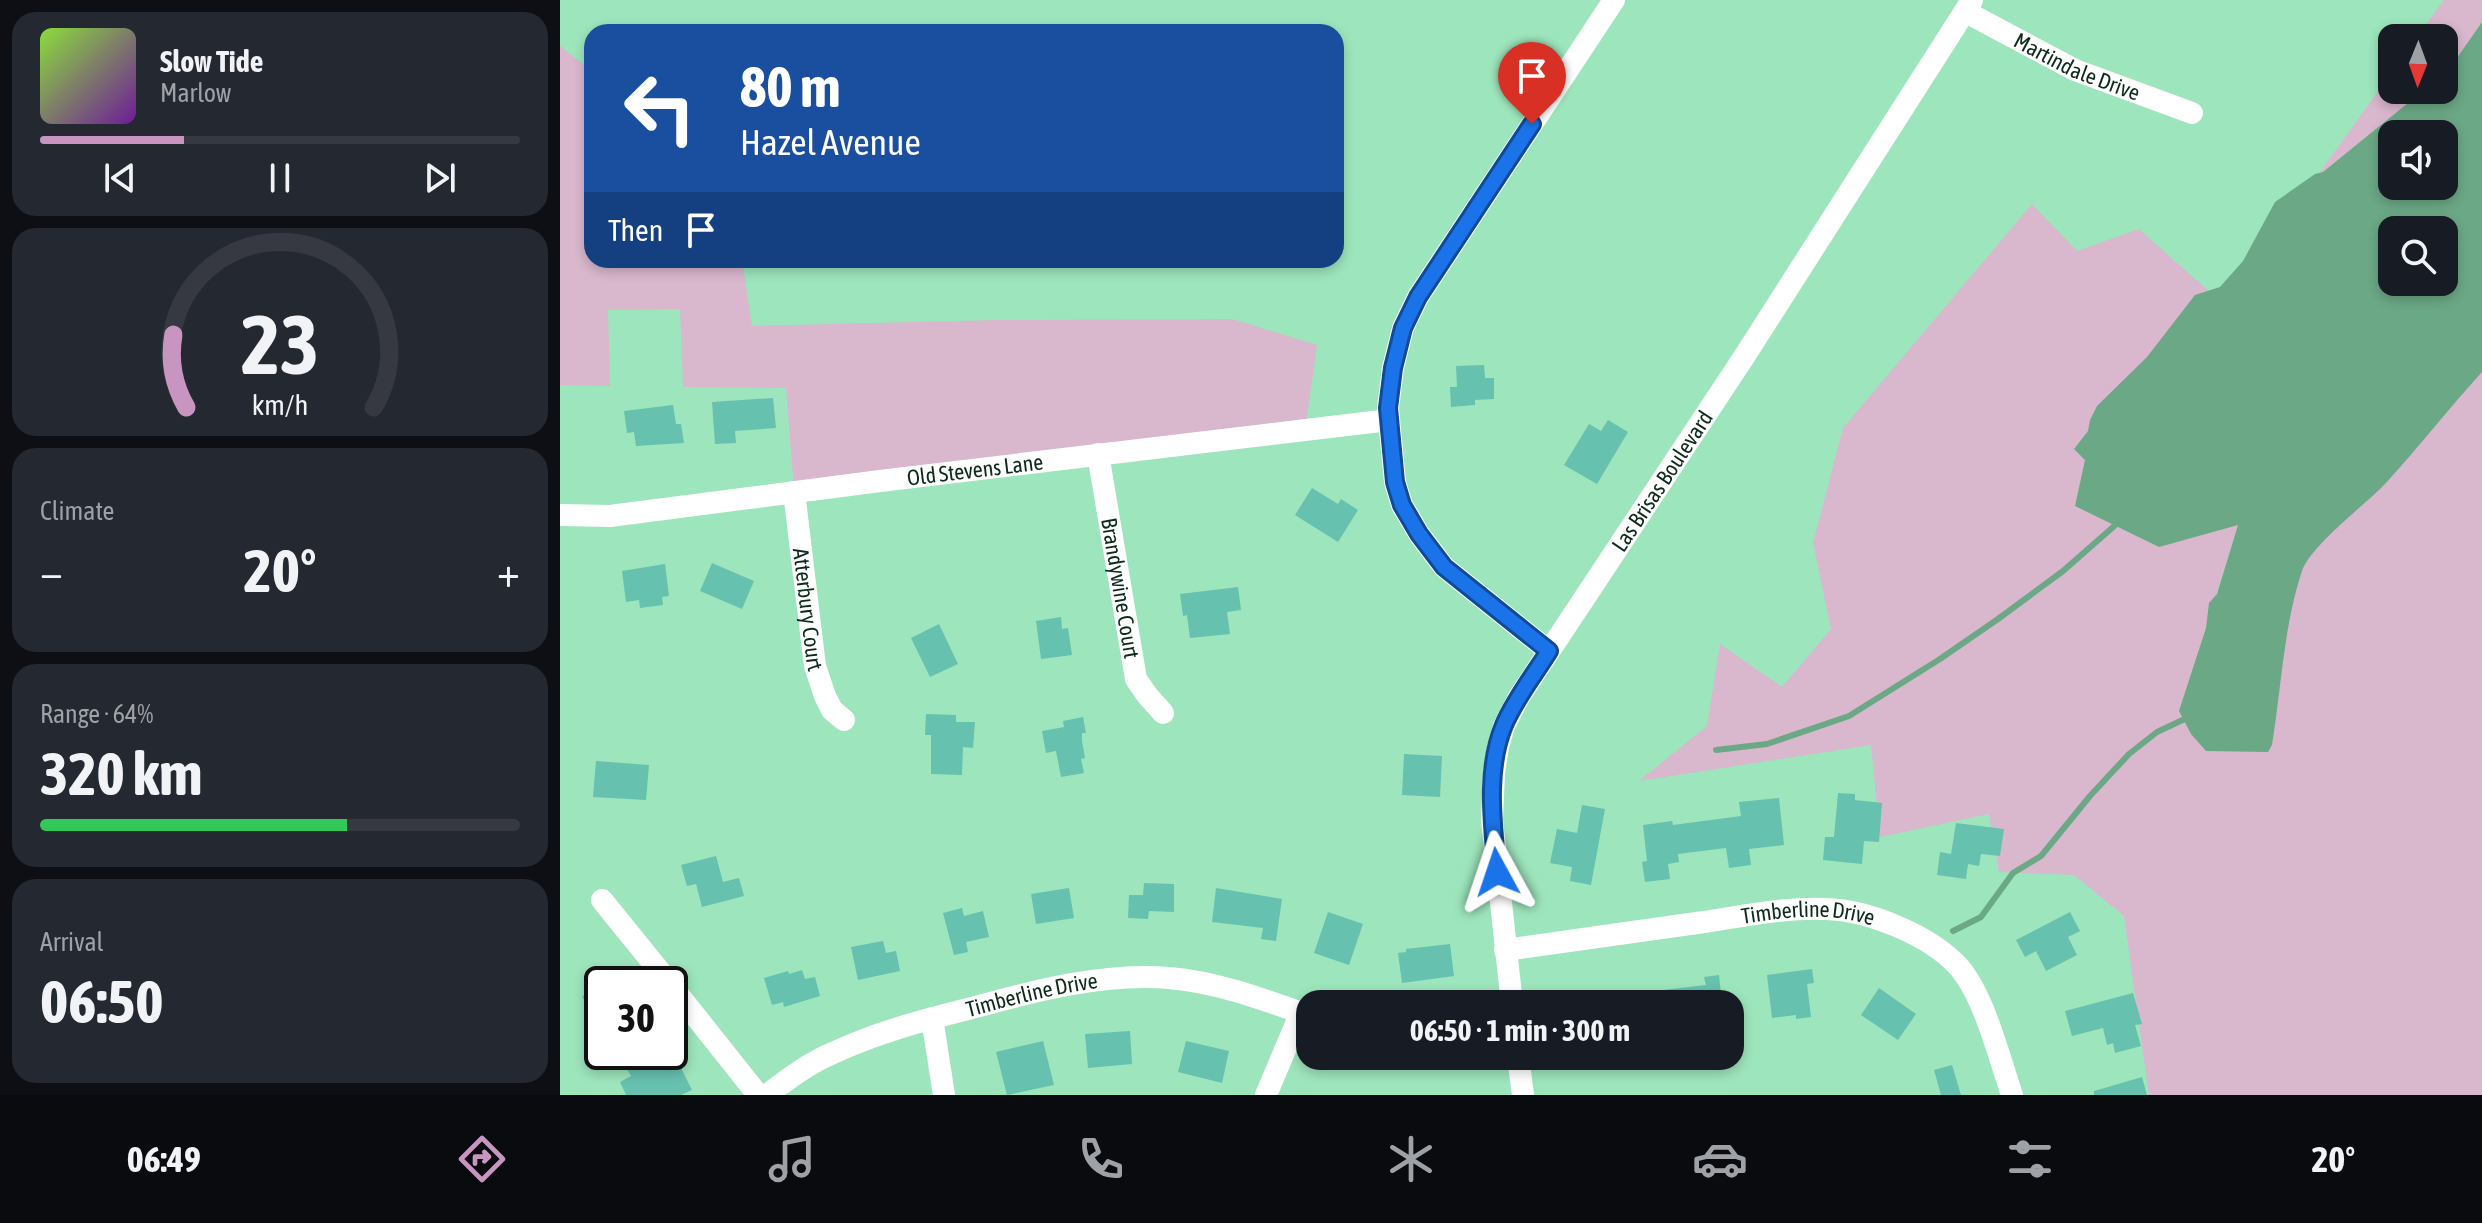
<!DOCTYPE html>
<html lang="en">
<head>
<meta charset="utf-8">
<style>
  :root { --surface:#171b24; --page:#242831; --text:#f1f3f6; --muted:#9ea1a6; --line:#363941; --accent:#c894c0 }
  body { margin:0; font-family:"Asap Condensed",sans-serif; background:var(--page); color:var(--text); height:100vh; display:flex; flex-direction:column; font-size:30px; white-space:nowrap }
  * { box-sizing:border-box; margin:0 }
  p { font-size:26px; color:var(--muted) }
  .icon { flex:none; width:44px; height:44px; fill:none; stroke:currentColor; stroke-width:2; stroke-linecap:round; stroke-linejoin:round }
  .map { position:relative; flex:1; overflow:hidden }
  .sheet { display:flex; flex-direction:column; gap:12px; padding:12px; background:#0d0f14; width:560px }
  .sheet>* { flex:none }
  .guide { position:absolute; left:24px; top:24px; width:760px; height:244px; border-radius:24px; box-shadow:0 4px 12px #0003; background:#1a4fa0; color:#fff; overflow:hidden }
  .needle { width:52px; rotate:181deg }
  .buttons { position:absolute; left:1818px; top:24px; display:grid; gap:16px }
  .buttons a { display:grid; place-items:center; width:80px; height:80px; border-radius:16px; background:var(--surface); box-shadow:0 4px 12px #0003; font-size:40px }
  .speed { position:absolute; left:24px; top:966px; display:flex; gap:16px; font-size:40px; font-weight:700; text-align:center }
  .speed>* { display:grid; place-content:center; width:104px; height:104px; border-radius:50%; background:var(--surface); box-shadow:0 4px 12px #0003; line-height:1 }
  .speed .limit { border:4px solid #111; border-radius:12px; background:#fff; color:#111 }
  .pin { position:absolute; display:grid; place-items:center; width:68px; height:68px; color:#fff; margin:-82px -34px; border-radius:50% 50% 50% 0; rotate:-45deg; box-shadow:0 0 8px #0007 }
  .pin .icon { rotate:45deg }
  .me { position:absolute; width:88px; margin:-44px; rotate:355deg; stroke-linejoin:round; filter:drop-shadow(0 0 6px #0008) }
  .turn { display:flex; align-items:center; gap:28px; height:168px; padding:0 24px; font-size:36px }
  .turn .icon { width:104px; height:104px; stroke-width:2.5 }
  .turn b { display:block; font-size:56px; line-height:68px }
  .then { display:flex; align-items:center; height:76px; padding:0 24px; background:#0003; gap:16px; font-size:30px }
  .big { font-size:60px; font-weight:700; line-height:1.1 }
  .sheet .tile { flex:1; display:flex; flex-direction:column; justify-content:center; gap:12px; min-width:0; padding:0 28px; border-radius:24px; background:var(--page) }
  .sheet .dial { align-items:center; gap:0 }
  .dial svg { height:208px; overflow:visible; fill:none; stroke:var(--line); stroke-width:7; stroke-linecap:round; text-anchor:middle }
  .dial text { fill:var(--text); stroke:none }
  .song { display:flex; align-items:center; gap:24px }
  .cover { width:96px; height:96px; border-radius:12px; background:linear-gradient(135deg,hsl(90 70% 55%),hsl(280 70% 35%)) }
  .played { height:8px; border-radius:4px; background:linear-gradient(90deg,var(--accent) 30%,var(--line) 30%) }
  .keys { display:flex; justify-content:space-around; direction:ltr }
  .heat { display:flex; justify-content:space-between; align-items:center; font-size:44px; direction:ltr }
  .charge { height:12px; border-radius:6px; background:linear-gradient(90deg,#34c759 64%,var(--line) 0) }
  .trip { position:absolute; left:736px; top:990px; width:448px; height:80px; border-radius:24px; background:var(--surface); box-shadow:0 4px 12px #0003; font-weight:700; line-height:80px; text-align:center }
  .tabs { display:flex; height:128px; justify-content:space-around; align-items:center; background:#090b0e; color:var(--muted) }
  .tabs .icon { width:56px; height:56px }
  .tabs .current { color:var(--accent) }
  .tabs b { font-size:36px; color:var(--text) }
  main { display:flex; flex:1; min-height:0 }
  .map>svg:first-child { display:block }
  .green { fill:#d9b7cd }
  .water { fill:#6ba886; fill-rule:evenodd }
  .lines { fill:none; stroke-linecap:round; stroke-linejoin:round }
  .stream { stroke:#6ba886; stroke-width:6 }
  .building { fill:#67c1af }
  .street { stroke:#fff; stroke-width:22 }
  .route-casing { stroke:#114b97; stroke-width:20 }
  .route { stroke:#1a73e8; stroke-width:14 }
  .labels { text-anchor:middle; stroke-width:7; stroke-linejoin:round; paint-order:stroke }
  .street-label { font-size:22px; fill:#0d2a1b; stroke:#aaf2c9 }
</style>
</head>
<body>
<main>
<section class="sheet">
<div class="tile">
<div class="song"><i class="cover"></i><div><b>Slow Tide</b><p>Marlow</p></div></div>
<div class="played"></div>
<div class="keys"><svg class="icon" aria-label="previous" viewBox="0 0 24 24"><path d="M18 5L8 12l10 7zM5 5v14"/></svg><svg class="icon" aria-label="pause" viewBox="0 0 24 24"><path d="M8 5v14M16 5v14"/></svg><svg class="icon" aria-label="next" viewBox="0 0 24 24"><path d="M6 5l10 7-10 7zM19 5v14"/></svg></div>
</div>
<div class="tile dial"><svg viewBox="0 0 100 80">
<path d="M14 69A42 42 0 1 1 86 69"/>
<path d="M14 69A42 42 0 0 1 9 41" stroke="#c894c0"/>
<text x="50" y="56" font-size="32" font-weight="700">23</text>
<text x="50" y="72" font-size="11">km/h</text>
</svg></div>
<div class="tile"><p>Climate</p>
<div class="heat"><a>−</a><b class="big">20°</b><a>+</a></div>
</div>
<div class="tile"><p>Range · 64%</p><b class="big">320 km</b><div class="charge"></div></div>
<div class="tile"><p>Arrival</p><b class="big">06:50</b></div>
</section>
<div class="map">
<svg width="1922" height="1095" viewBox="0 0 1922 1095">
  <rect width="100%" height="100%" fill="#9de5bc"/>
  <!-- green -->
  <path class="green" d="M 1884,0 L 1922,0 L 1922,22 L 1890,68 L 1884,73 L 1884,38 L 1856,38 Z
    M 0,46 L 32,71 L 32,260 L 182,260 L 192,326 L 438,320 L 672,319 L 757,345 L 746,424 L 234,489 L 226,388 L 123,387 L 120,309 L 48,310 L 50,386 L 0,385 Z
    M 1832,72 L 1832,90 L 1864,90 L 1755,179 Z
    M 1472,204 L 1517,251 L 1579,229 L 1653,295 L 1678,525 L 1620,711 L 1746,553 L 1922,347 L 1922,1095 L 1589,1095 L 1564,916 L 1514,875 L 1439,872 L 1429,814 L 1320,837 L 1311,745 L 1079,781 L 1147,726 L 1160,644 L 1222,687 L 1271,629 L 1253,543 L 1283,428 Z"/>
  <!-- water -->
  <path class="water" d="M 1922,22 L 1922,372 C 1889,408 1859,447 1826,483 C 1805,505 1751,545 1742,571 C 1724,624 1721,690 1712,745 L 1708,752 L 1646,751 L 1631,734 L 1619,711 L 1646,628 L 1649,603 L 1657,594 L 1678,525 L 1599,547 L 1515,506 L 1525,460 L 1514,449 L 1528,431 L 1530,420 L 1537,406 L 1587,357 L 1635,295 L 1660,287 L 1683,261 L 1715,202 L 1755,174 L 1763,172 L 1864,90 L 1884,90 L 1884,73 L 1890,68 ZM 1832,134 L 1884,134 L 1884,186 L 1832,186 ZM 1832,230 L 1884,230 L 1884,282 L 1832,282 Z"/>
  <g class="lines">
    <!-- stream -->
    <path class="stream" d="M 1156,750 L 1207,744 L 1289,716 L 1380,659 L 1438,619 L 1503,571 L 1560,521
      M 1393,931 L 1421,917 L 1453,873 L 1481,856 L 1530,796 L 1569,754 L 1597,732 L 1629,717"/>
  </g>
  <!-- building -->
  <path class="building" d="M 924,365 L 925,378 L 934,378 L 934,399 L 915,400 L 915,405 L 891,407 L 890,387 L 897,387 L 896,366 Z
    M 213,398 L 216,428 L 175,431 L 176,443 L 155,444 L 152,402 Z
    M 113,405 L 116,424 L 121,424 L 124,443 L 76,446 L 74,432 L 67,433 L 64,411 Z
    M 1048,420 L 1068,432 L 1037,484 L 1004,465 L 1029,424 L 1041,431 Z
    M 752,488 L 778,504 L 781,499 L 798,510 L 778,542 L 735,515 Z
    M 152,563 L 194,581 L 182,609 L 140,591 Z
    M 105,564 L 109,596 L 102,597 L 103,605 L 80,608 L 79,600 L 66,602 L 62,571 Z
    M 678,587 L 681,610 L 667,612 L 670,634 L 630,638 L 627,615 L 623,616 L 620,594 Z
    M 501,617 L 502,629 L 508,628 L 512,655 L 481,659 L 476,621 Z
    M 379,624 L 398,664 L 370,677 L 351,638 Z
    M 366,714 L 396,715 L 396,722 L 415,722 L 413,748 L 403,747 L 402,775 L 371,774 L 371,735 L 365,735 Z
    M 523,717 L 526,733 L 522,733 L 522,741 L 525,758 L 521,759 L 524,773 L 501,777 L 496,751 L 486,753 L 482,731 L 504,727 L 503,721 Z
    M 844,754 L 882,756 L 880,797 L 842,795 Z
    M 36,761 L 89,765 L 86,800 L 33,797 Z
    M 1278,793 L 1295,794 L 1295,800 L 1322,803 L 1319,842 L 1304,841 L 1302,864 L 1263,860 L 1265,837 L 1274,837 Z
    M 1219,798 L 1224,845 L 1189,849 L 1191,865 L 1169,868 L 1166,848 L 1118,854 L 1119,862 L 1108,864 L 1110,879 L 1085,882 L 1082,862 L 1087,861 L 1083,825 L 1112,821 L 1113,825 L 1181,816 L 1179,802 Z
    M 1022,805 L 1045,809 L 1031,885 L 1010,881 L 1012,867 L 990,863 L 997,829 L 1017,833 Z
    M 1396,823 L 1444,829 L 1440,856 L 1421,854 L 1419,866 L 1408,864 L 1406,879 L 1377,875 L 1380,852 L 1391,854 Z
    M 156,856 L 163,882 L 179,878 L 184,896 L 142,907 L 136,884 L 127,886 L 121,865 Z
    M 584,883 L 614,884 L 614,912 L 589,911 L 588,919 L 568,918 L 569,895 L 583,895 Z
    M 509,888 L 514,918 L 476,924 L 471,894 Z
    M 656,888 L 722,899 L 716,941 L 701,939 L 703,928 L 652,922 Z
    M 402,908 L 404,916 L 423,911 L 429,937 L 406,942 L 408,952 L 394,955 L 383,913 Z
    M 768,912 L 803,924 L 789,965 L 754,953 Z
    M 1510,912 L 1520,931 L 1508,937 L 1517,955 L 1486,971 L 1476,951 L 1465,957 L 1456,940 Z
    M 323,941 L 326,953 L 336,951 L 340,971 L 298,980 L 291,947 Z
    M 890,944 L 894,976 L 842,983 L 838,953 L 846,952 L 846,949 Z
    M 1252,969 L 1254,983 L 1247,984 L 1251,1017 L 1236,1019 L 1236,1015 L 1212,1018 L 1207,975 Z
    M 242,970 L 245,979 L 255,977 L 260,996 L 224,1007 L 223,1002 L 212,1005 L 204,978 L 228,971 L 229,974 Z
    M 1159,975 L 1162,1004 L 1104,1004 L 1103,990 L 1146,985 L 1144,977 Z
    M 42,981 L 42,1022 L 22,997 Z
    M 1319,988 L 1356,1014 L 1338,1040 L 1301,1015 Z
    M 1573,993 L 1582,1024 L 1575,1025 L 1581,1046 L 1555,1053 L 1553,1043 L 1547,1045 L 1543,1028 L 1512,1036 L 1505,1011 Z
    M 570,1031 L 572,1064 L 528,1068 L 525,1034 Z
    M 483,1041 L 494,1085 L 447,1095 L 436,1052 Z
    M 626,1041 L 669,1051 L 662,1083 L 618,1072 Z
    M 88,1052 L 105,1052 L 114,1069 L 120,1066 L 132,1090 L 121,1095 L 66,1095 L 60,1082 L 71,1076 L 67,1069 L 90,1057 Z
    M 1392,1065 L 1401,1095 L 1381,1095 L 1374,1070 Z
    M 1582,1077 L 1587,1095 L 1534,1095 L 1534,1091 Z"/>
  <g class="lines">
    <!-- street -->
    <g class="street">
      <path id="s1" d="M 1406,12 L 1515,70 L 1632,113"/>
      <path id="s2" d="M 538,454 L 576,679 L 587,695 L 603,713"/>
      <path id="s3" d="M 234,492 L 255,666 L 265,696 L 272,710 L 284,720"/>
      <path id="s4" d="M 0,515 L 50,516 L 320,481 L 829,420"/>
      <path d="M 989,651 L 884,567 L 859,534 L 842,505 L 835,482 L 828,408 L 833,368 L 843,328 L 858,297 L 1054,0"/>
      <path d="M 42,900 L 110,984"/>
      <path id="s5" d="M 945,950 C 1011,941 1078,931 1144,922 C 1184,916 1226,907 1266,909 C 1308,910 1369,935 1398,966 C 1424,995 1439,1057 1452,1095"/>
      <path d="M 110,984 L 198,1095"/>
      <path id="s6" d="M 952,1004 L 932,820 L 934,773 L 938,747 L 944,726 L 959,697 L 1184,357 L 1412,0"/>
      <path d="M 372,1018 L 384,1095"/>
      <path d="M 958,1056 L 963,1095"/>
      <path id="s7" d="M 207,1095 C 228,1079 249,1063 273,1053 C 318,1032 364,1020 412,1008 C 473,991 546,972 609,978 C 658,982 705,1000 750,1016"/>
      <path d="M 706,1095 L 741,1012"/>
    </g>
  </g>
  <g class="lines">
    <!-- route casing -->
    <g class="route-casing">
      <path id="route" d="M 937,872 C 933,825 925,771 944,725 C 955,699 974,675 989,651 L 884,567 L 859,534 L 842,505 L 835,482 L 828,408 L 833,368 L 843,328 L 858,297 L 972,124"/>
    </g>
    <!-- route -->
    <use href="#route" class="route"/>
  </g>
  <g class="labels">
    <!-- street labels -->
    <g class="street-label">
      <text dy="8" stroke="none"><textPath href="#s1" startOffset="124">Martindale Drive</textPath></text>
      <text dy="8" stroke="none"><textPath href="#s4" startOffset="418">Old Stevens Lane</textPath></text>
      <text dy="8" stroke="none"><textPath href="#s6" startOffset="572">Las Brisas Boulevard</textPath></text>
      <text dy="8" stroke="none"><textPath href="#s2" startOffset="136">Brandywine Court</textPath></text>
      <text dy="8" stroke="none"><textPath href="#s3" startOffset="118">Atterbury Court</textPath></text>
      <text dy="8" stroke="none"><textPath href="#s5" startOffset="306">Timberline Drive</textPath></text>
      <text dy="8" stroke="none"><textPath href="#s7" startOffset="286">Timberline Drive</textPath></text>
    </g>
  </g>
</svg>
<div class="buttons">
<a><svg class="needle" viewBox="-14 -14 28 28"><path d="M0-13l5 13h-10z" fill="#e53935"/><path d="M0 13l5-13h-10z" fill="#9ea1a6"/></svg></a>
<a><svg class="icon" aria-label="sound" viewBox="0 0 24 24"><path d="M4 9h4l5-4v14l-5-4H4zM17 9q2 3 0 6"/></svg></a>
<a><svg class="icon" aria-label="search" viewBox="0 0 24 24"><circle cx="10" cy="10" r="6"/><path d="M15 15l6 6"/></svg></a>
</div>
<div class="speed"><div class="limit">30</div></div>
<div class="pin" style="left:972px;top:124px;background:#d93025"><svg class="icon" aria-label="arrive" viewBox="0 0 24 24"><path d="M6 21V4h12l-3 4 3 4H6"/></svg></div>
<svg class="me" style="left:937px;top:872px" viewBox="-20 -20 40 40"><path d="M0-17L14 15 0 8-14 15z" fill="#1a73e8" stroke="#fff" stroke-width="4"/></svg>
<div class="trip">06:50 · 1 min · 300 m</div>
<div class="guide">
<div class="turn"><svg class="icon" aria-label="left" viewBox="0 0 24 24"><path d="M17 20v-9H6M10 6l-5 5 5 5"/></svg><div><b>80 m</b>Hazel Avenue</div></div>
<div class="then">Then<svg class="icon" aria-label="arrive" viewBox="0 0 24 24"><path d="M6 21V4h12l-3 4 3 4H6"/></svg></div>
</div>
</div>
</main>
<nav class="tabs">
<b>06:49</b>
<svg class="icon current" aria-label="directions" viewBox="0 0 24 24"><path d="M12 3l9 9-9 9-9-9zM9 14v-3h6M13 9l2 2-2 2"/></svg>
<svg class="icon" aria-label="music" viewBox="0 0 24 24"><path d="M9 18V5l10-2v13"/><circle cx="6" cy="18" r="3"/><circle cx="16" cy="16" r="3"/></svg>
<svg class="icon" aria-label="phone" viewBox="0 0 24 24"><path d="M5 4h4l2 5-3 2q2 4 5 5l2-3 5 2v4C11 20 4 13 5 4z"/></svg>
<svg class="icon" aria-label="climate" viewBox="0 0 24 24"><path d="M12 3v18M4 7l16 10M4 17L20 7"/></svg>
<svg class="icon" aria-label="car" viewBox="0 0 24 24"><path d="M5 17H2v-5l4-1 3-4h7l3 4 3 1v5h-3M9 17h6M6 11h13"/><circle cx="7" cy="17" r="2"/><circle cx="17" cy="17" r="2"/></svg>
<svg class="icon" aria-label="filters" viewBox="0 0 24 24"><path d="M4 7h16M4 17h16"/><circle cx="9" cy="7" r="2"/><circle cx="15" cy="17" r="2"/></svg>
<b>20°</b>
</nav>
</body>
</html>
